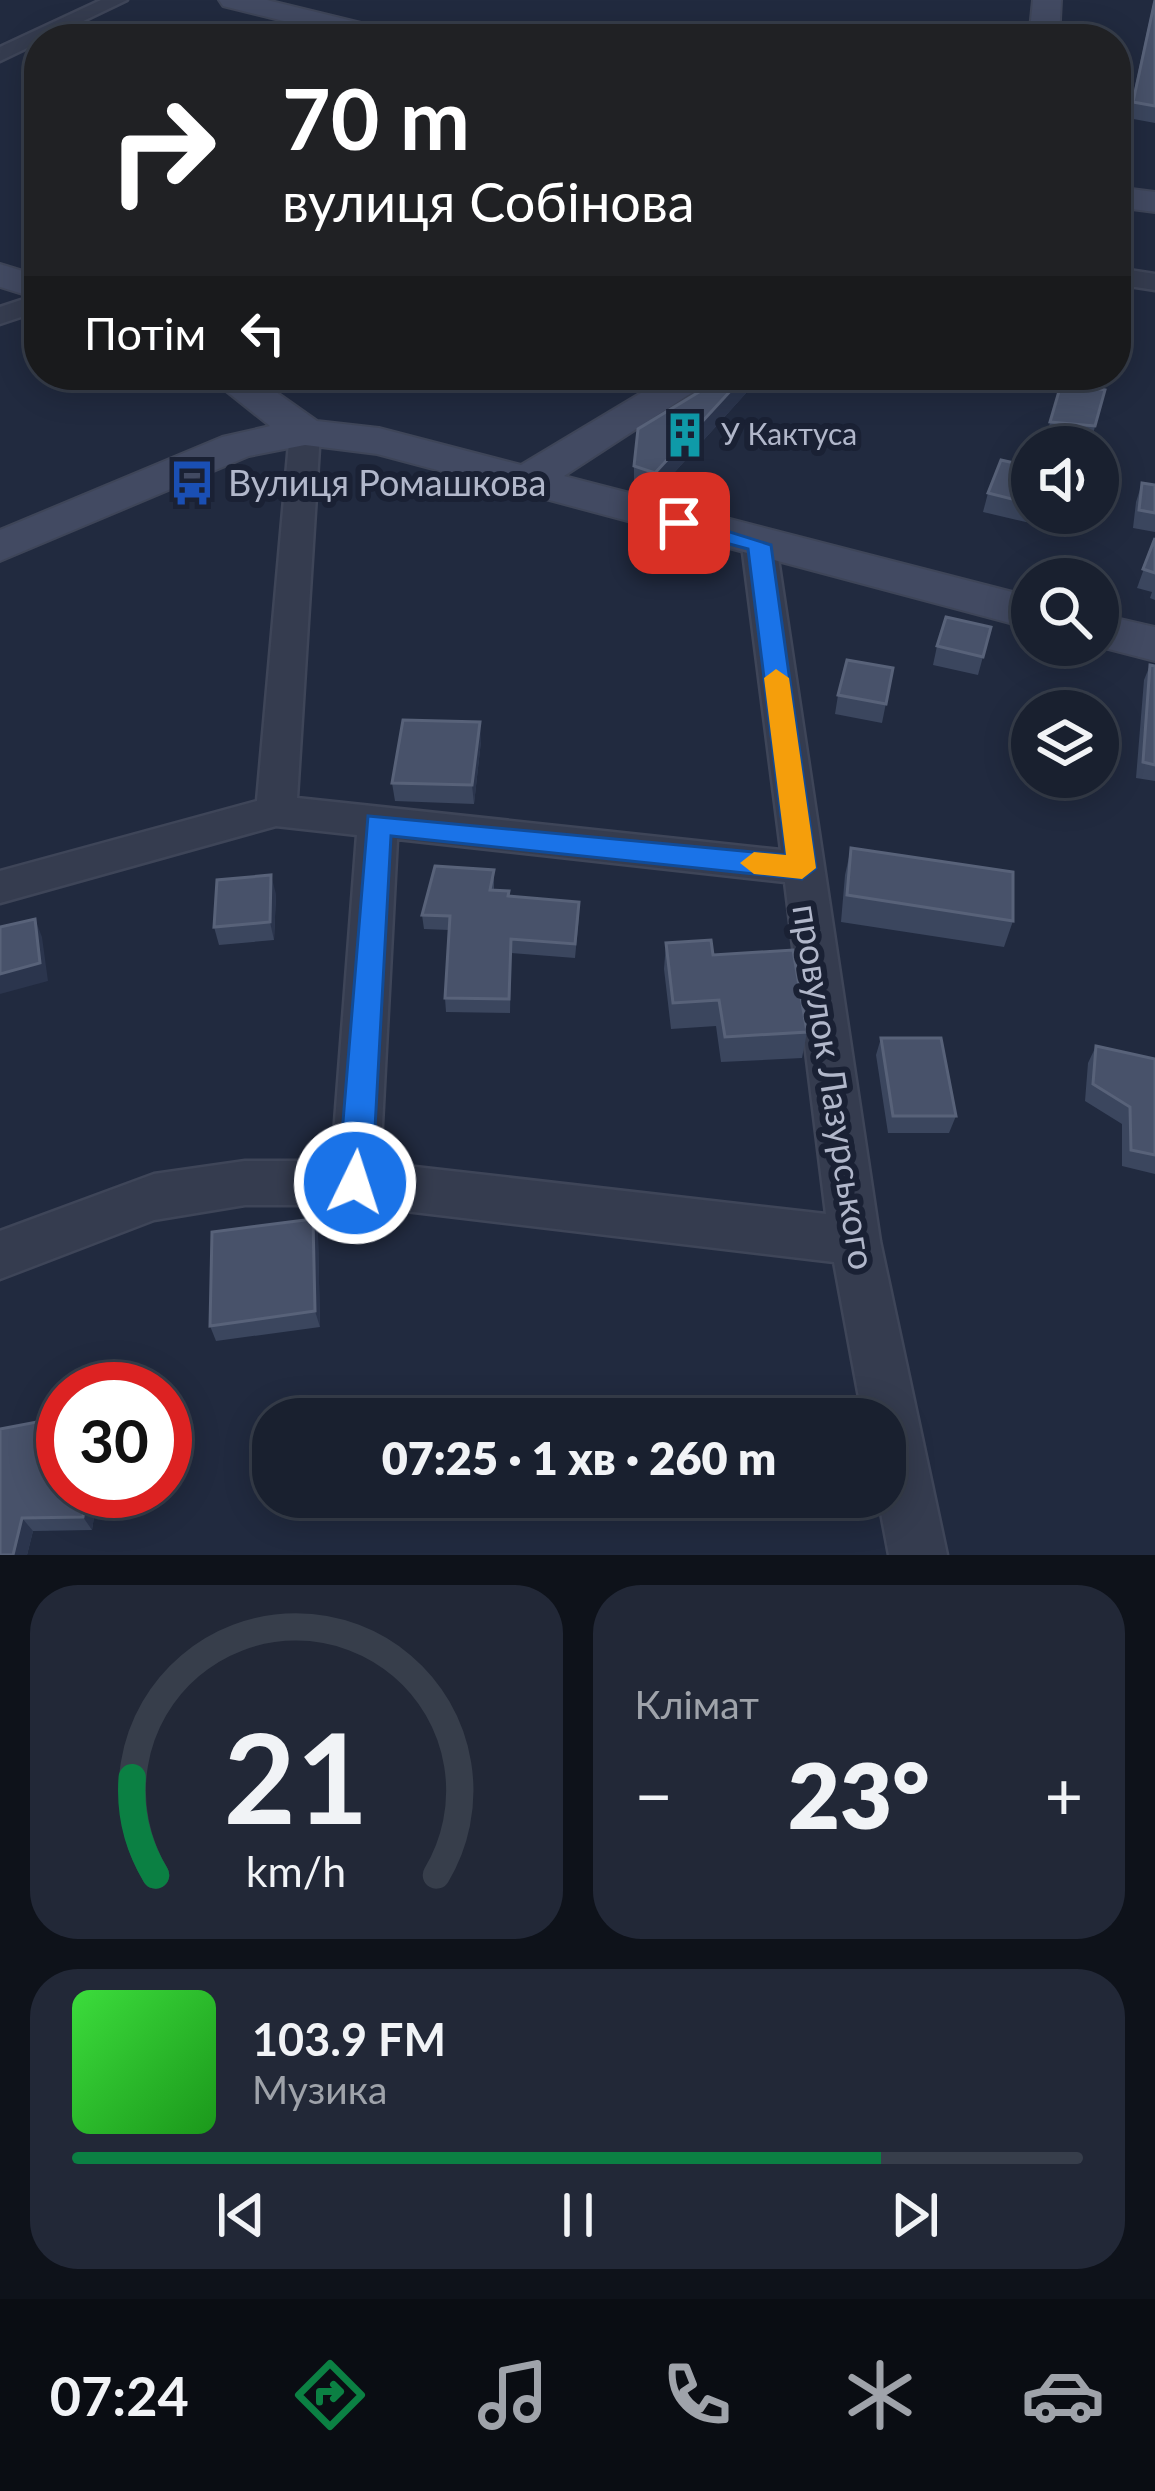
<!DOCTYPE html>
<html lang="uk">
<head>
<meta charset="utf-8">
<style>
  :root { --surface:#19202f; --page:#222837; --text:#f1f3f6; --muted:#9fa3aa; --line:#373e4b; --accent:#0b8043 }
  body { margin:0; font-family:Lato,sans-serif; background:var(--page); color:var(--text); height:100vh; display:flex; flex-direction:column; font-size:45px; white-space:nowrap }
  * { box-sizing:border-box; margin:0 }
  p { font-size:39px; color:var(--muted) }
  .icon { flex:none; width:66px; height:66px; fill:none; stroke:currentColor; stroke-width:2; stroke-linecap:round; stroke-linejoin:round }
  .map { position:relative; height:1555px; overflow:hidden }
  .sheet { display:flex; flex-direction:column; gap:30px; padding:30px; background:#0e121a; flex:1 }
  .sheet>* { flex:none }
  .top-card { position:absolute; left:24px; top:24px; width:1107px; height:366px; border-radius:48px; box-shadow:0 6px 30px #0003,0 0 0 3px var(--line); background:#202124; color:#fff; overflow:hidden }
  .fabs { position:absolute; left:1011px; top:426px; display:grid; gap:24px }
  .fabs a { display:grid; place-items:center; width:108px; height:108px; border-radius:50%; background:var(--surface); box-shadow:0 6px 30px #0003,0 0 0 3px var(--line); font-size:60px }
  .speed { position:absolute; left:36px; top:1362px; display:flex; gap:24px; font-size:60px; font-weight:700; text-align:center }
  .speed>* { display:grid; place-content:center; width:156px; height:156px; border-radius:50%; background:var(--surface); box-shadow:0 6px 30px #0003,0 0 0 3px var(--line); line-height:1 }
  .speed .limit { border:18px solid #d22; background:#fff; color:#111 }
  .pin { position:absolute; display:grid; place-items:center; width:102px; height:102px; color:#fff; margin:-51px; border-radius:24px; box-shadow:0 6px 18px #0006 }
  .me { position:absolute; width:132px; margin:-66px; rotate:4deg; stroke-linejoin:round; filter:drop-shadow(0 0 9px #0008) }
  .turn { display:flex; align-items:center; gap:42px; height:252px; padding:0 60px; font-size:54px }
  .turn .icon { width:156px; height:156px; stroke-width:2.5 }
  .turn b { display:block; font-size:84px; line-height:102px }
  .then { display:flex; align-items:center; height:114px; padding:0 60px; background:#0003; gap:24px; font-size:45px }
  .big { font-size:90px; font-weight:800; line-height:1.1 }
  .sheet .card { flex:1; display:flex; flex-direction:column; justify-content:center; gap:18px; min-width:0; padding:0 42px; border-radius:48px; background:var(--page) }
  .sheet .dial { align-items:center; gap:0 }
  .dial svg { height:312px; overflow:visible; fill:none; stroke:var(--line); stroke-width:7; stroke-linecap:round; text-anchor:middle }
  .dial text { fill:var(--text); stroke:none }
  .song { display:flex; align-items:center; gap:36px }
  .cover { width:144px; height:144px; border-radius:18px; background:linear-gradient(135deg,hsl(120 70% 55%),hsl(120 70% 35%)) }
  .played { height:12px; border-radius:6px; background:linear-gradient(90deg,var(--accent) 80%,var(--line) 80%) }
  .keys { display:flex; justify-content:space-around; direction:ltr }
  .heat { display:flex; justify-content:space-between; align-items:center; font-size:66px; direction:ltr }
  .sheet .tiles { flex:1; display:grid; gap:30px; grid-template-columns:1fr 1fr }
  .card:last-child { grid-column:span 2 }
  .trip { position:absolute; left:252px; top:1398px; width:654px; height:120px; border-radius:48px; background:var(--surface); box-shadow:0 6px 30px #0003,0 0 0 3px var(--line); font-weight:800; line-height:120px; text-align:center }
  .tab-bar { display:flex; height:192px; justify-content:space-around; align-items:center; background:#0a0d13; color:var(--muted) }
  .tab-bar .icon { width:84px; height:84px }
  .tab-bar .active { color:var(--accent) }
  .tab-bar b { font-size:54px; color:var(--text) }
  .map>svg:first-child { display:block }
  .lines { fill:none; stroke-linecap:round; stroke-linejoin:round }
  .street-casing { stroke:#3e4558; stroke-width:5 }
  .secondary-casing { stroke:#3e4558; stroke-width:4 }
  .street { fill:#353c4f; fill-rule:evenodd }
  .secondary { fill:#424a62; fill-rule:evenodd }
  .wall { fill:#3b465e }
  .shaded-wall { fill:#2b354d }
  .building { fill:#48526a; stroke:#586279; stroke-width:3 }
  .route { fill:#1a73e8; stroke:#114b97; stroke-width:3 }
  .slow { fill:#f59e0b }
  .labels { text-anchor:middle; stroke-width:12; stroke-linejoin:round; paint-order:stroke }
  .far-poi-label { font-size:30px; fill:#b1b7ca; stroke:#1a2134; text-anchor:start }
  .poi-label { font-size:36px; fill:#b1b7ca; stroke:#1a2134; text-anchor:start }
  .street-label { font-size:36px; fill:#b1b7ca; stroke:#1a2134 }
</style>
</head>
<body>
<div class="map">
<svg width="1155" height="1555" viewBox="0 0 1155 1555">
  <rect width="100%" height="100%" fill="#212a3f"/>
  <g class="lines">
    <!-- street casing -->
    <g class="street-casing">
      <path id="street" d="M 101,0 L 127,0 L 0,61 L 0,47 Z
        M 1116,268 L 1155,274 L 1155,290 L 1116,284 Z
        M 39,294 L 39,311 L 0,324 L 0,307 Z
        M 305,423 L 320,432 L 297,798 L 781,850 L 742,545 L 759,535 L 776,545 L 880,1241 L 947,1555 L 889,1555 L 878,1497 L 885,1497 L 885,1419 L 863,1419 L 834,1262 L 355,1205 L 245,1205 L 154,1220 L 0,1279 L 0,1231 L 154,1174 L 245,1161 L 332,1161 L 357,835 L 276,826 L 0,903 L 0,871 L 257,801 L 290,432 ZM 397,839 L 785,882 L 826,1214 L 380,1163 Z"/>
    </g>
    <!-- secondary casing -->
    <g class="secondary-casing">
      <path id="secondary" d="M 219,0 L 267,0 L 402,33 L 407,39 L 357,39 L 223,6 Z
        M 1033,0 L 1061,0 L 1059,39 L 1029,39 Z
        M 1116,187 L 1155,192 L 1155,212 L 1116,207 Z
        M 0,264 L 39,276 L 39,299 L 0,287 Z
        M 206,375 L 252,375 L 317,421 L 379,428 L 521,465 L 671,375 L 719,375 L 564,476 L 1032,597 L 1032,629 L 377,454 L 305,445 L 249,456 L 0,561 L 0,530 L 222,437 L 270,426 Z
        M 1098,614 L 1155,627 L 1155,661 L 1093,645 L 1098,645 Z"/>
    </g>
    <!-- street -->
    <use href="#street" class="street"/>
    <!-- secondary -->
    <use href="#secondary" class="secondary"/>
  </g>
  <!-- wall -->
  <path class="wall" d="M 1154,0 L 1155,0 L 1155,123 L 1128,118 Z
    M 1062,381 L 1105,390 L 1090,445 L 1045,440 Z
    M 747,392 L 654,495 L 634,488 L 634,466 Z
    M 1032,467 L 1032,513 L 1043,513 L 1039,525 L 983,512 L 988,493 Z
    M 1142,483 L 1155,485 L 1155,532 L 1133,528 L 1136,502 Z
    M 1155,538 L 1155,600 L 1150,598 L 1152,592 L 1137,588 Z
    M 991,627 L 978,675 L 933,665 L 937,646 Z
    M 1150,665 L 1155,666 L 1155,781 L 1136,778 L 1144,680 Z
    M 893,668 L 882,723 L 835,714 L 838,695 Z
    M 481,741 L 474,804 L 395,801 L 392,783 Z
    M 851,848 L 1013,921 L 1004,947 L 841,922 L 845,875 Z
    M 494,870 L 494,890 L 579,916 L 575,958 L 511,953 L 510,1013 L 446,1012 L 445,998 L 449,930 L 424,929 L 422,915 Z
    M 276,894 L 274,940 L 219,945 L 214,927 Z
    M 666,943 L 713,955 L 807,1032 L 802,1058 L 721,1062 L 716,1026 L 671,1029 L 664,969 Z
    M 881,1038 L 956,1116 L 949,1133 L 888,1133 L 876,1055 Z
    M 1096,1046 L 1155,1059 L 1155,1174 L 1122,1166 L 1122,1124 L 1085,1101 L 1088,1063 Z
    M 313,1219 L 318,1235 L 320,1327 L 216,1341 L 210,1326 Z
    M 0,1429 L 63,1491 L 98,1491 L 92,1530 L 33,1531 L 27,1555 Z"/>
  <!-- shaded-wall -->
  <path class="shaded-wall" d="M 745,375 L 748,375 L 747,392 L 654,495 L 655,473 Z
    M 480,722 L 481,741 L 474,804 L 472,785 Z
    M 271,875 L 276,894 L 274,940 L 270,922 Z
    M 35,919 L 42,937 L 48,981 L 0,994 L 0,974 Z
    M 313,1219 L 318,1235 L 320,1327 L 315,1311 Z
    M 87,1491 L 98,1491 L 92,1530 L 83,1517 Z
    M 22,1518 L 33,1531 L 27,1555 L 13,1555 Z"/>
  <!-- building -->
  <path class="building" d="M 1155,0 L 1155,106 L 1133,102 Z
    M 727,375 L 745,375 L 655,473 L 634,466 L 638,429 Z
    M 1062,381 L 1105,390 L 1095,426 L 1050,422 Z
    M 1001,460 L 1032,467 L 1032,504 L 988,493 Z
    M 1142,483 L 1155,485 L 1155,513 L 1139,510 Z
    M 1155,538 L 1155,573 L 1143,569 Z
    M 946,617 L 991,627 L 983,657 L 937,646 Z
    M 847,660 L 893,668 L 886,704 L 838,695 Z
    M 1150,665 L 1155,666 L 1155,765 L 1143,762 Z
    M 403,720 L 480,722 L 472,785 L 392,783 Z
    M 851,848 L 1013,872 L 1013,921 L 847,895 Z
    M 435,866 L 494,870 L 490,890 L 509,891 L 508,896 L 579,902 L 575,944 L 511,939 L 509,999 L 445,998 L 450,916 L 422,915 Z
    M 271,875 L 270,922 L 214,927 L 217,880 Z
    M 35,919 L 40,963 L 0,974 L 0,927 Z
    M 711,940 L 713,955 L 793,950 L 807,1032 L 725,1037 L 719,1000 L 673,1003 L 666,943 Z
    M 881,1038 L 941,1038 L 956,1116 L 893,1116 Z
    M 1096,1046 L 1155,1059 L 1155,1155 L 1131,1150 L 1130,1107 L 1093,1084 Z
    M 313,1219 L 315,1311 L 210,1326 L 212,1232 Z
    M 63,1417 L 63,1491 L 87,1491 L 83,1517 L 22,1518 L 13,1555 L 0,1555 L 0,1429 Z"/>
  <!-- route -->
  <path class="route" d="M 679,516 L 771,545 L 816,868 L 802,879 L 391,836 L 372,1183 L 367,1194 L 355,1199 L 343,1194 L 338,1183 L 368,816 L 786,855 L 748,549 L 670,528 L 670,518 Z"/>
  <!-- slow -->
  <path class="slow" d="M 776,669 L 789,678 L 816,868 L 802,879 L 754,874 L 740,863 L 754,852 L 786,855 L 764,678 Z"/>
  <!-- icons -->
  <defs>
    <g id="building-bare" transform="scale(3.6)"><path d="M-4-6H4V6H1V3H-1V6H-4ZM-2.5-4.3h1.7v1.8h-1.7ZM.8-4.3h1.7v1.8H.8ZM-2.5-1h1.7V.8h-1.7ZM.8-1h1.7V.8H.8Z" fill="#0f9aa8" stroke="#1a2134" stroke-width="2.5" paint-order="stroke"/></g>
    <g id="bus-bare" transform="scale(3.6)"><path d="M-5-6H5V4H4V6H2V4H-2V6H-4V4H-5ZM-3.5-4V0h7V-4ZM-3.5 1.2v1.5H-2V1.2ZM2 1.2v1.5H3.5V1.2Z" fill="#1a4fb4" stroke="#1a2134" stroke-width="2.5" paint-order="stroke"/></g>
  </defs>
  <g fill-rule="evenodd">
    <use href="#building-bare" x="685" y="435"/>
    <use href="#bus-bare" x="192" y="483"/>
  </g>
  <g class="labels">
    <!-- far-poi labels -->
    <g class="far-poi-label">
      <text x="721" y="445">У Кактуса</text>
    </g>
    <!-- poi labels -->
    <g class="poi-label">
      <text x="228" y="496">Вулиця Ромашкова</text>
    </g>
    <!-- street labels -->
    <g class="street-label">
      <text transform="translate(834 1087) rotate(81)" y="13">провулок Лазурського</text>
    </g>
  </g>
</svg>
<div class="fabs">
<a><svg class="icon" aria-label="sound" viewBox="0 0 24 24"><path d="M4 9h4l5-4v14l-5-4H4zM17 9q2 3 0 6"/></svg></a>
<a><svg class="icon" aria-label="search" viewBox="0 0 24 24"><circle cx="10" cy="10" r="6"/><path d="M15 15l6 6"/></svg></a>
<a><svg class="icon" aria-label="layers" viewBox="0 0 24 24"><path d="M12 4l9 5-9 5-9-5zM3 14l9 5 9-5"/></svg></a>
</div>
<div class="speed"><div class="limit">30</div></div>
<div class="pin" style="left:679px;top:523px;background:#d93025"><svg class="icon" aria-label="arrive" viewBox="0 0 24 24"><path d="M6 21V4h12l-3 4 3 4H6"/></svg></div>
<svg class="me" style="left:355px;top:1183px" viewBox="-20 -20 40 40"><circle r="17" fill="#1a73e8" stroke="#fff" stroke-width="3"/><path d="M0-11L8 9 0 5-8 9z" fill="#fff"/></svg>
<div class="trip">07:25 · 1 хв · 260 m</div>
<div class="top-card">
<div class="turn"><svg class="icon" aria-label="right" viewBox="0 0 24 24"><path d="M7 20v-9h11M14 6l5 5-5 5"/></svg><div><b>70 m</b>вулиця Собінова</div></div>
<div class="then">Потім<svg class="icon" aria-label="left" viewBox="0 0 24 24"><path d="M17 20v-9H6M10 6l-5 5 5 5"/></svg></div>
</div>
</div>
<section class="sheet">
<div class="tiles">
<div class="card dial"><svg viewBox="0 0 100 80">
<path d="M14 69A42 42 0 1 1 86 69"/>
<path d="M14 69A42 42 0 0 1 8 44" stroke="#0b8043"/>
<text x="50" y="56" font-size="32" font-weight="700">21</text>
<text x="50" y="72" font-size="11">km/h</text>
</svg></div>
<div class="card"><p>Клімат</p>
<div class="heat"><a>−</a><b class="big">23°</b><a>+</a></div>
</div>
<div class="card">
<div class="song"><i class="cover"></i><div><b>103.9 FM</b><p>Музика</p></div></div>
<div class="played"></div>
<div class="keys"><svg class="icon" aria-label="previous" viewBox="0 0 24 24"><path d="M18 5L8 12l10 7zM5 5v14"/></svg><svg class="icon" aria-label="pause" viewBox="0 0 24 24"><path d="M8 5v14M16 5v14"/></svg><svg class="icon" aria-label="next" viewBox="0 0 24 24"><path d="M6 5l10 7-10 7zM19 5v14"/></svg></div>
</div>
</div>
</section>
<nav class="tab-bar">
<b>07:24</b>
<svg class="icon active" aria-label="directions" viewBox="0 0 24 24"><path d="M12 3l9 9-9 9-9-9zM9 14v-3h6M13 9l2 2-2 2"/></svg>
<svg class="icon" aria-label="music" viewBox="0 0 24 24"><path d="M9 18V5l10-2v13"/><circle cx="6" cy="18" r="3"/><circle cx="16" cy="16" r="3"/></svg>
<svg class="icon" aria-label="phone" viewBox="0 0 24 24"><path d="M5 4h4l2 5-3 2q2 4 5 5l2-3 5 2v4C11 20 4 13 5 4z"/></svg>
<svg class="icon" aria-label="climate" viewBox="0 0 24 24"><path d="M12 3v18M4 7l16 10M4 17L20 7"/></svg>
<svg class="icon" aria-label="car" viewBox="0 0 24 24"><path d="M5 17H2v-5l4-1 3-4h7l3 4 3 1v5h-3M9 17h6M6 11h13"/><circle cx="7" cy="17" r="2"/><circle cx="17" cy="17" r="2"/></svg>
</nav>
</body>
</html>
